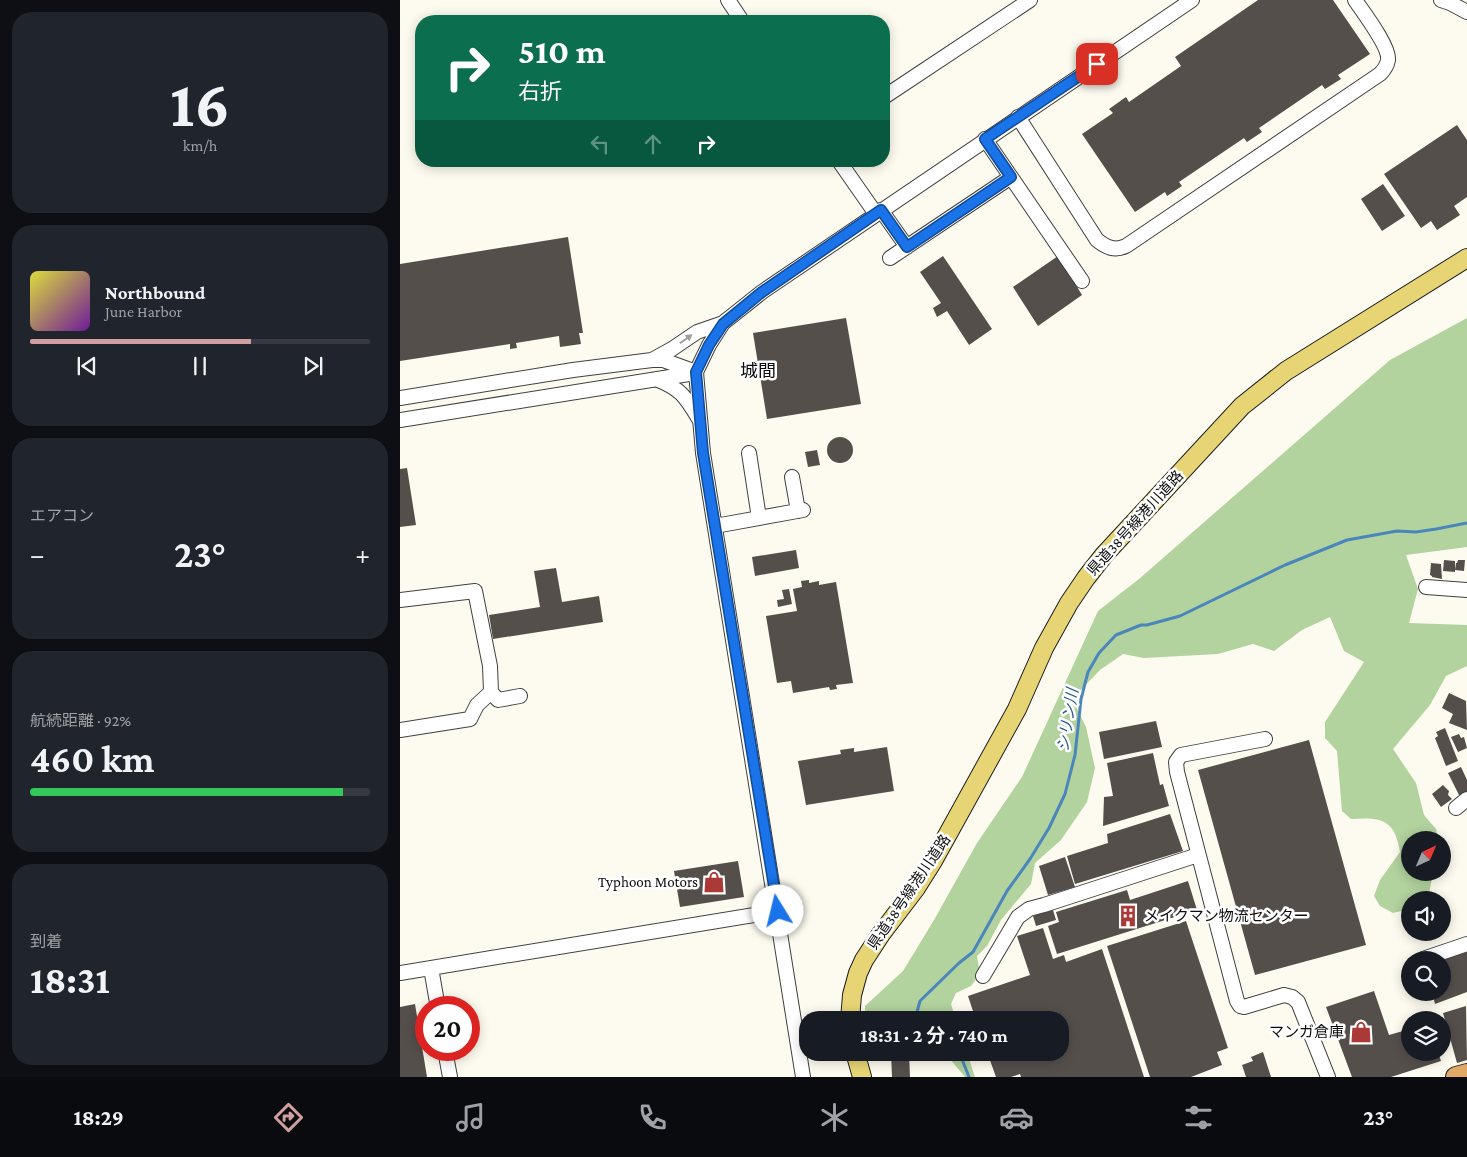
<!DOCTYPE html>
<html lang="ja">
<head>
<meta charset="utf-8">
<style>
  :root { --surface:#171b24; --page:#20242c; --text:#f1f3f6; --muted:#9ea1a6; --line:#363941; --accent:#d29fa0 }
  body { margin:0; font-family:"Crimson Pro","Noto Sans JP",serif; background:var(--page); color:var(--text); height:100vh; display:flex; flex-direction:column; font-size:19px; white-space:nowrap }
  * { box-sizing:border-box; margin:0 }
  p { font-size:16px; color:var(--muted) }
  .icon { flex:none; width:28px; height:28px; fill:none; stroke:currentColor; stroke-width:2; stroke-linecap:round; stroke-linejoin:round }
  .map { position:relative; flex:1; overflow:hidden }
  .sheet { display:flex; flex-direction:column; gap:12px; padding:12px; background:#0d0f14; width:400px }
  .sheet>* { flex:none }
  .banner { position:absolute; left:15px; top:15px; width:475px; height:152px; border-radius:20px; box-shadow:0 2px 12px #0003; background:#0b6e4f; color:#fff; overflow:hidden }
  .needle { width:32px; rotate:44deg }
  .tools { position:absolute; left:1001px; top:831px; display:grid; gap:10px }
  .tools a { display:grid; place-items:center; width:50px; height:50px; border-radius:50%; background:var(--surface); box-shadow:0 2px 12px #0003; font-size:25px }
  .speed { position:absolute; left:15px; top:996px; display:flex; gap:10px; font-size:25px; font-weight:700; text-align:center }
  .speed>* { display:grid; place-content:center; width:65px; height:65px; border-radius:50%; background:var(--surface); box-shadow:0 2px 12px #0003; line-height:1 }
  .speed .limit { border:8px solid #d22; background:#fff; color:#111 }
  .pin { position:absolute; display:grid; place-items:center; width:42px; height:42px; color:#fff; margin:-21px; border-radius:10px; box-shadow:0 2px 8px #0006 }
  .me { position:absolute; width:55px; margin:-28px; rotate:351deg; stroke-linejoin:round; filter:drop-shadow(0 0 4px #0008) }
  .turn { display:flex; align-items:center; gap:18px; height:105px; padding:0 20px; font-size:22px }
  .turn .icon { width:65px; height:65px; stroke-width:2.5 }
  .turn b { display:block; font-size:35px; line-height:42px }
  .lanes { display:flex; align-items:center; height:48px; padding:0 20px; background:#0003; justify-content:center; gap:25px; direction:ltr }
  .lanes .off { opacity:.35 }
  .big { font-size:38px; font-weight:700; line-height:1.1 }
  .sheet .card { flex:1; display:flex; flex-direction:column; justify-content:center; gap:8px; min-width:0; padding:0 18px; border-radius:20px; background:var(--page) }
  .sheet .dial { align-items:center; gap:0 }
  .dial b { font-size:65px; line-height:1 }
  .song { display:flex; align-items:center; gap:15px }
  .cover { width:60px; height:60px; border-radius:8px; background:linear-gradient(135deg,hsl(60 70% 55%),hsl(280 70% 35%)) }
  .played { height:5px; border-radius:2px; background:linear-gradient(90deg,var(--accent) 65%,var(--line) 65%) }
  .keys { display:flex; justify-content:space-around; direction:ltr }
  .heat { display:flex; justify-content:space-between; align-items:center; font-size:28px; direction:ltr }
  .charge { height:8px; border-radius:4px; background:linear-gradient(90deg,#34c759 92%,var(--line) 0) }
  .trip { position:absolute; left:399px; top:1011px; width:270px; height:50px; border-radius:20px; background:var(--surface); box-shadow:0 2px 12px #0003; font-weight:700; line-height:50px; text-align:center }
  .tab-bar { display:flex; height:80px; justify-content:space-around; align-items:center; background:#090b0e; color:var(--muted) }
  .tab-bar .icon { width:35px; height:35px }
  .tab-bar .active { color:var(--accent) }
  .tab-bar b { font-size:22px; color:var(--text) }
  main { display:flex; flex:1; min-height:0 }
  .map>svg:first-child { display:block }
  .forest { fill:#b2d29e }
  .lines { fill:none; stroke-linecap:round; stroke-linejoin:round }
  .stream { stroke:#4a86bc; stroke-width:3 }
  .building { fill:#544f4b }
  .minor-casing { stroke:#404040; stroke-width:16 }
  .major-casing { stroke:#1e1e1e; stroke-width:20 }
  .highway-casing { stroke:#1e1e1e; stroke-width:22 }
  .minor { stroke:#fff; stroke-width:14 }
  .major { stroke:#e7d475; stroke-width:18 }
  .highway { stroke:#e2a868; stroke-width:20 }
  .oneway { fill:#9e9e9e }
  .route-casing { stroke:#114b97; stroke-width:12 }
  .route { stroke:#1a73e8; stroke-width:9 }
  .labels { text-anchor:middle; stroke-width:5; stroke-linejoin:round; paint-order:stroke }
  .street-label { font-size:15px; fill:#0d0d0d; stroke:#fff }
  .poi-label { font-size:15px; fill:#0d0d0d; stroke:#fff; text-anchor:end }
  .water-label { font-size:16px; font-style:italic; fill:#265a8f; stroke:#fff }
  .quarter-label { font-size:18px; fill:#0d0d0d; stroke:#fff }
</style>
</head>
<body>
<main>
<section class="sheet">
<div class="card dial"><b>16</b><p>km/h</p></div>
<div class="card">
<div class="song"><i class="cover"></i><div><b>Northbound</b><p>June Harbor</p></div></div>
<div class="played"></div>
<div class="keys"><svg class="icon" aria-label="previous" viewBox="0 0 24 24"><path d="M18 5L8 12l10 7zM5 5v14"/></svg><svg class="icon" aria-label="pause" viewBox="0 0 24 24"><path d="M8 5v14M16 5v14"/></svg><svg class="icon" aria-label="next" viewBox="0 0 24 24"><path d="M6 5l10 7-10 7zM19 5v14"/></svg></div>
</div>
<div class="card"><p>エアコン</p>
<div class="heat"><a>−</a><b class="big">23°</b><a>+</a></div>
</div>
<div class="card"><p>航続距離 · 92%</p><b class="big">460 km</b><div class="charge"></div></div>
<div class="card"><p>到着</p><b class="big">18:31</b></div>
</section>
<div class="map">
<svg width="1067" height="1077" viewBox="0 0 1067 1077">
  <rect width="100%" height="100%" fill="#fdfbef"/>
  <!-- forest -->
  <path class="forest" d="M 1067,318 L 1067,547 L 1006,555 L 1018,589 L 1009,623 L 1067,625 L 1067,666 L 1046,676 L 1030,705 L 993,749 L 1016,783 L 1024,815 L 1036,829 L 1039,840 L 1010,840 L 1010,872 L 1033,873 L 1029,894 L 1022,900 L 1010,900 L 1010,909 L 993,913 L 980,906 L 974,896 L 980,880 L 1000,852 C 995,819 981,817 951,819 L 942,811 L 937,751 L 925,738 L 925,722 L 964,662 L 944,651 L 930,617 L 902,630 L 874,651 L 853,644 L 818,654 L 744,658 L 723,654 L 700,670 L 672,699 L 686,727 L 695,768 L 687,802 L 661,840 L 635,863 L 631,884 L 601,920 L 587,946 L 577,956 L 580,974 L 571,986 L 556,993 L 551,1004 L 556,1020 L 465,1020 L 465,1006 L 503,971 L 534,920 L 577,843 L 622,777 L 698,611 L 739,579 L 990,360 Z
    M 545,1053 L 567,1053 L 575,1077 L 565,1077 Z"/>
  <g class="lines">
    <!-- stream -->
    <path class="stream" d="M 520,1020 L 517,1012 L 520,1001 L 559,963 L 573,952 L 607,891 L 630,859 L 649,828 L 665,794 L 675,755 L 681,699 L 688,672 L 699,653 L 716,635 L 741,625 L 747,625 L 780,616 L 885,565 L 947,540 L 997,531 L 1016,532 L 1036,529 L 1067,523
      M 557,1052 L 560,1054 L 569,1077"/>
  </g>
  <!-- building -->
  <path class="building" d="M 858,0 L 933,0 L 970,54 L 938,75 L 941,79 L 925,89 L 922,85 L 859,128 L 862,132 L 847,142 L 844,138 L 779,182 L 782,186 L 767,196 L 765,192 L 735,212 L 682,134 L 713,113 L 709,109 L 726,97 L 729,102 L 781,66 L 775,57 Z
    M 1057,125 L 1067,140 L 1067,197 L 1054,206 L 1060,215 L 1037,230 L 1031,221 L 1021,228 L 984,174 Z
    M 983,184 L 1005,216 L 982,231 L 961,199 Z
    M 168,237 L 183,333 L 179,333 L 181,344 L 160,347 L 159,336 L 116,343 L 117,348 L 110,349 L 110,344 L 0,361 L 0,264 Z
    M 543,256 L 592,329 L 569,345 L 547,311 L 537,317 L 533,308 L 541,303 L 520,272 Z
    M 658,256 L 682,295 L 638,326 L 613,287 Z
    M 446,318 L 461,404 L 367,419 L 353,333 Z
    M427 450a13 13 0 1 1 26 0a13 13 0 1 1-26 0Z
    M 417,450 L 420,465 L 408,467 L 405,452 Z
    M 7,468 L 16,525 L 0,527 L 0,469 Z
    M 396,550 L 399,568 L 355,576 L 352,557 Z
    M 1044,560 L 1055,561 L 1055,572 L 1043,571 Z
    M 1058,560 L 1065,560 L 1064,571 L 1055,570 L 1056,563 L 1057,563 Z
    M 1031,563 L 1041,564 L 1042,579 L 1032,577 L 1032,576 L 1030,575 Z
    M 156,568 L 162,602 L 199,596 L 203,622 L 93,639 L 89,615 L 140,607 L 134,571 Z
    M 409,580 L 409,583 L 419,581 L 419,585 L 436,582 L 453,683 L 436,685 L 437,689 L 430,690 L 429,687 L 393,693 L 391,681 L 377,683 L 366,616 L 397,611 L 393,589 L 402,587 L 401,581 Z
    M 389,589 L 392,604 L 378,607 L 377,600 L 384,599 L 382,590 Z
    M 1049,693 L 1066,701 L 1067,730 L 1049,723 L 1053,714 L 1042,708 Z
    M 756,721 L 762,747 L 704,759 L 699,732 Z
    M 1045,728 L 1058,761 L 1046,766 L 1035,738 L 1038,736 L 1036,732 Z
    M 1059,734 L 1061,738 L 1064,737 L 1067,748 L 1058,752 L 1051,737 Z
    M 909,740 L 966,945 L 855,975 L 798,770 Z
    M 487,747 L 494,791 L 406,805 L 398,761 L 441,754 L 440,750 L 454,748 L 454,752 Z
    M 753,753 L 760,785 L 763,784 L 769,806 L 703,826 L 704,797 L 713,796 L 707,763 Z
    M 1061,767 L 1067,780 L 1067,794 L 1060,797 L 1048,773 Z
    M 1043,785 L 1049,791 L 1048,795 L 1052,799 L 1041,807 L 1032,794 Z
    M 770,814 L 783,851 L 675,884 L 667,856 L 708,843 L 707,834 Z
    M 665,857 L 675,887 L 648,895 L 639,866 Z
    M 338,861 L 344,897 L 280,907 L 274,871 Z
    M 788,881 L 797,910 L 657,954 L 648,926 L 659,922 L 656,912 L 727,890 L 730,900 Z
    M 653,910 L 656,920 L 636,926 L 633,916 Z
    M 786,921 L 828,1048 L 817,1052 L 822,1065 L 791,1077 L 750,1077 L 707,946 Z
    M 643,928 L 653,959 L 664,955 L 666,962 L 702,949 L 744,1077 L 621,1077 L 620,1074 L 611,1077 L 596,1077 L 587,1052 L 660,1052 L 660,1020 L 576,1020 L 568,996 L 630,975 L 617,936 Z
    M 1067,952 L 1067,992 L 1035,1004 L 1032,992 L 1042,992 L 1042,959 Z
    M 974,991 L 989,1035 L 1010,1029 L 1010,1052 L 1038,1052 L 1041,1061 L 991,1077 L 952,1077 L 926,1007 Z
    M 15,1004 L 27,1077 L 0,1077 L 0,1007 Z
    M 1066,1006 L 1067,1060 L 1057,1063 L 1043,1013 Z
    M 491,1052 L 509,1052 L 510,1077 L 492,1077 Z
    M 863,1052 L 871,1077 L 846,1077 L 842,1065 L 853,1061 L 851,1057 Z"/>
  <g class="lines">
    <!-- minor casing -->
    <g class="minor-casing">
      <path id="minor" d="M 328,0 L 342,21
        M 1041,0 L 1050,3 L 1067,12
        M 484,97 L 630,0
        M 618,117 L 697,240 C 707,248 715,251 726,246 L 980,74 C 984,70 987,66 988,60 C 990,47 963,12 955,0
        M 585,139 L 682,281
        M 439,161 L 476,214
        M 481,210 L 507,247
        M 490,258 L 611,177
        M 252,360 L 272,349 L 297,332 L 323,323
        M 256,379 C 281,389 285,396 299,419
        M 0,398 L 173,370 L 252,360 L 263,360 L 296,372
        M 0,420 L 295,373
        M 349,453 L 359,518
        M 392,477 L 398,511
        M 315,526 L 403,510
        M 1026,587 L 1067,590
        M 0,600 L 75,591 L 90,666 L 91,692 L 98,700 L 120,696
        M 0,730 L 70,719 L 77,705 L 91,692
        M 865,739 L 781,755 L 776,762 L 777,772 L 837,1001 L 840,1006 L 844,1007 L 884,995 L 892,997 L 898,1002 L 928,1077
        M 1056,808 L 1067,799
        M 1023,959 L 1067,944
        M 31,968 L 38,1008
        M 0,973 L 378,911
        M 583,976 L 618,917 L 629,909 L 644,905 L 798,855
        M 45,1050 L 50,1077
        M 403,1077 L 303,453 L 296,372 L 309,345 L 323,323 L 362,292 L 792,0"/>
    </g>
    <!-- major casing -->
    <g class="major-casing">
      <path id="major" d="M 450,1020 L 452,995 L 458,973 L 464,960 L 481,934 L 516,888 L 533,861 L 617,709 L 644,648 L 669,603 L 686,578 L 704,555 L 842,406 L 886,371 L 1067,258
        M 455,1052 L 462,1077"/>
    </g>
    <!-- highway casing -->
    <g class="highway-casing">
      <path id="highway" d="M 1056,1077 L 1067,1074"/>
    </g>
    <!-- minor -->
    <use href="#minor" class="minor"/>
    <!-- major -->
    <use href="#major" class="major"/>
    <!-- highway -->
    <use href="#highway" class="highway"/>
  </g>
  <!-- one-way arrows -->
  <defs><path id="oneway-solid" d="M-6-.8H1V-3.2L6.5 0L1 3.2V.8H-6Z" transform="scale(1.25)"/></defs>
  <use class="oneway" href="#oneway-solid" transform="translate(286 339) rotate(-35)"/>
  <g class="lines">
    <!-- route casing -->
    <g class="route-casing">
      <path id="route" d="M 378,911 L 303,453 L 296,372 L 309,345 L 323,324 L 362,292 L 481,210 L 507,247 L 611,177 L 585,139 L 697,64"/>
    </g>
    <!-- route -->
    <use href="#route" class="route"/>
  </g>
  <!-- icons -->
  <defs>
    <g id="shop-bare" transform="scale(1.725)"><path d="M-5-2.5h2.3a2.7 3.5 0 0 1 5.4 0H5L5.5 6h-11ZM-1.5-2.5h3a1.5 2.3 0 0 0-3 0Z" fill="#ab3936" stroke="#fff" stroke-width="2.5" paint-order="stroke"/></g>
    <g id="building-bare" transform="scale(1.725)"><path d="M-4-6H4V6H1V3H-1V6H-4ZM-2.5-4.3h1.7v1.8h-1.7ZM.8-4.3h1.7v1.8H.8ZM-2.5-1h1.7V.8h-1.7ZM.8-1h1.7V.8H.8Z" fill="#ab3936" stroke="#fff" stroke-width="2.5" paint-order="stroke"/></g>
  </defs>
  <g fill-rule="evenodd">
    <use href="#shop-bare" x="314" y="882"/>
    <use href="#building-bare" x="728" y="916"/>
    <use href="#shop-bare" x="961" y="1032"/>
  </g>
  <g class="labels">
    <!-- street labels -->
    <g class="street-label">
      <text transform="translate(735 523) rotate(-48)" y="5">県道38号線港川道路</text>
      <text transform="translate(509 892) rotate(-56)" y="5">県道38号線港川道路</text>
    </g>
    <!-- poi labels -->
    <g class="poi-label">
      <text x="298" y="887">Typhoon Motors</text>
      <text x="744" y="921" text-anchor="start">メイクマン物流センター</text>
      <text x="944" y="1037">マンガ倉庫</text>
    </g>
    <!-- water labels -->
    <g class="water-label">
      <text transform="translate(667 720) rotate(-81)" y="6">シリン川</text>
    </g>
    <!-- quarter labels -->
    <g class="quarter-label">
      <text x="358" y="377">城間</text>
    </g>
  </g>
</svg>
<div class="tools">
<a><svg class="needle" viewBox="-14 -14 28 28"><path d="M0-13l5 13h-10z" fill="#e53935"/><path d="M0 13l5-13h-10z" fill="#9ea1a6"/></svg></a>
<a><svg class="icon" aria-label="sound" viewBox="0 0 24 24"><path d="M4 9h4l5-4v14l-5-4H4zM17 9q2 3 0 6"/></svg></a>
<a><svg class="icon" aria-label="search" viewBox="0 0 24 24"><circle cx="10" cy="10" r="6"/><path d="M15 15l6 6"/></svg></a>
<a><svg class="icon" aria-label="layers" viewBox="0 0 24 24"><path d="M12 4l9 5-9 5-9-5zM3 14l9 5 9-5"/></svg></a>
</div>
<div class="speed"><div class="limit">20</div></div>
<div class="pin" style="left:697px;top:64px;background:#d93025"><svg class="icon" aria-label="arrive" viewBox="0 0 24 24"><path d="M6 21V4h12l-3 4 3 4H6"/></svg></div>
<svg class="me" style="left:378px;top:911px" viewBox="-20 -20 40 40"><circle r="19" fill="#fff"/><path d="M0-13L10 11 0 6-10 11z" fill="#1a73e8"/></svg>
<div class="trip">18:31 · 2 分 · 740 m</div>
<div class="banner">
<div class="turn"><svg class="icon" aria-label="right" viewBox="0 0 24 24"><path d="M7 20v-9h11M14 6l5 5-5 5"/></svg><div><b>510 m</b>右折</div></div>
<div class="lanes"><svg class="icon off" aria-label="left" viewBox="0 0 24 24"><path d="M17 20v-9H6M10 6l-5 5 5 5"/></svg><svg class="icon off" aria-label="ahead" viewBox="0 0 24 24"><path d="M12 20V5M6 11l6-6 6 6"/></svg><svg class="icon" aria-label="right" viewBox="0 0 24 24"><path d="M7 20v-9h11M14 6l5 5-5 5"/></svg></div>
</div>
</div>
</main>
<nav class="tab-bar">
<b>18:29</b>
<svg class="icon active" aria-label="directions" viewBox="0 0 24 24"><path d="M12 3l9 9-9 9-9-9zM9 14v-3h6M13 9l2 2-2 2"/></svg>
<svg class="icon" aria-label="music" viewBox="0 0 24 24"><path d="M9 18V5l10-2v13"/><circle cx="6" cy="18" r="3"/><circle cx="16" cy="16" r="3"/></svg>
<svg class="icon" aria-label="phone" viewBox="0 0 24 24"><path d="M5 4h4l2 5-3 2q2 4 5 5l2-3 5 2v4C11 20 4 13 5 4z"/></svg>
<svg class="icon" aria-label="climate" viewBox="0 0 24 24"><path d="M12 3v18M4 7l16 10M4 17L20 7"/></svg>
<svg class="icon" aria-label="car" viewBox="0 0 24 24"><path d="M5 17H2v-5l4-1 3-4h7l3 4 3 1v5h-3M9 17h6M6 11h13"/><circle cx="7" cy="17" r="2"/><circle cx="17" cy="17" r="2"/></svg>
<svg class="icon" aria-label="filters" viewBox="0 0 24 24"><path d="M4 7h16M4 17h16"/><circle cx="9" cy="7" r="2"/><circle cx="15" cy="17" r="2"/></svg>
<b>23°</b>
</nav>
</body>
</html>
